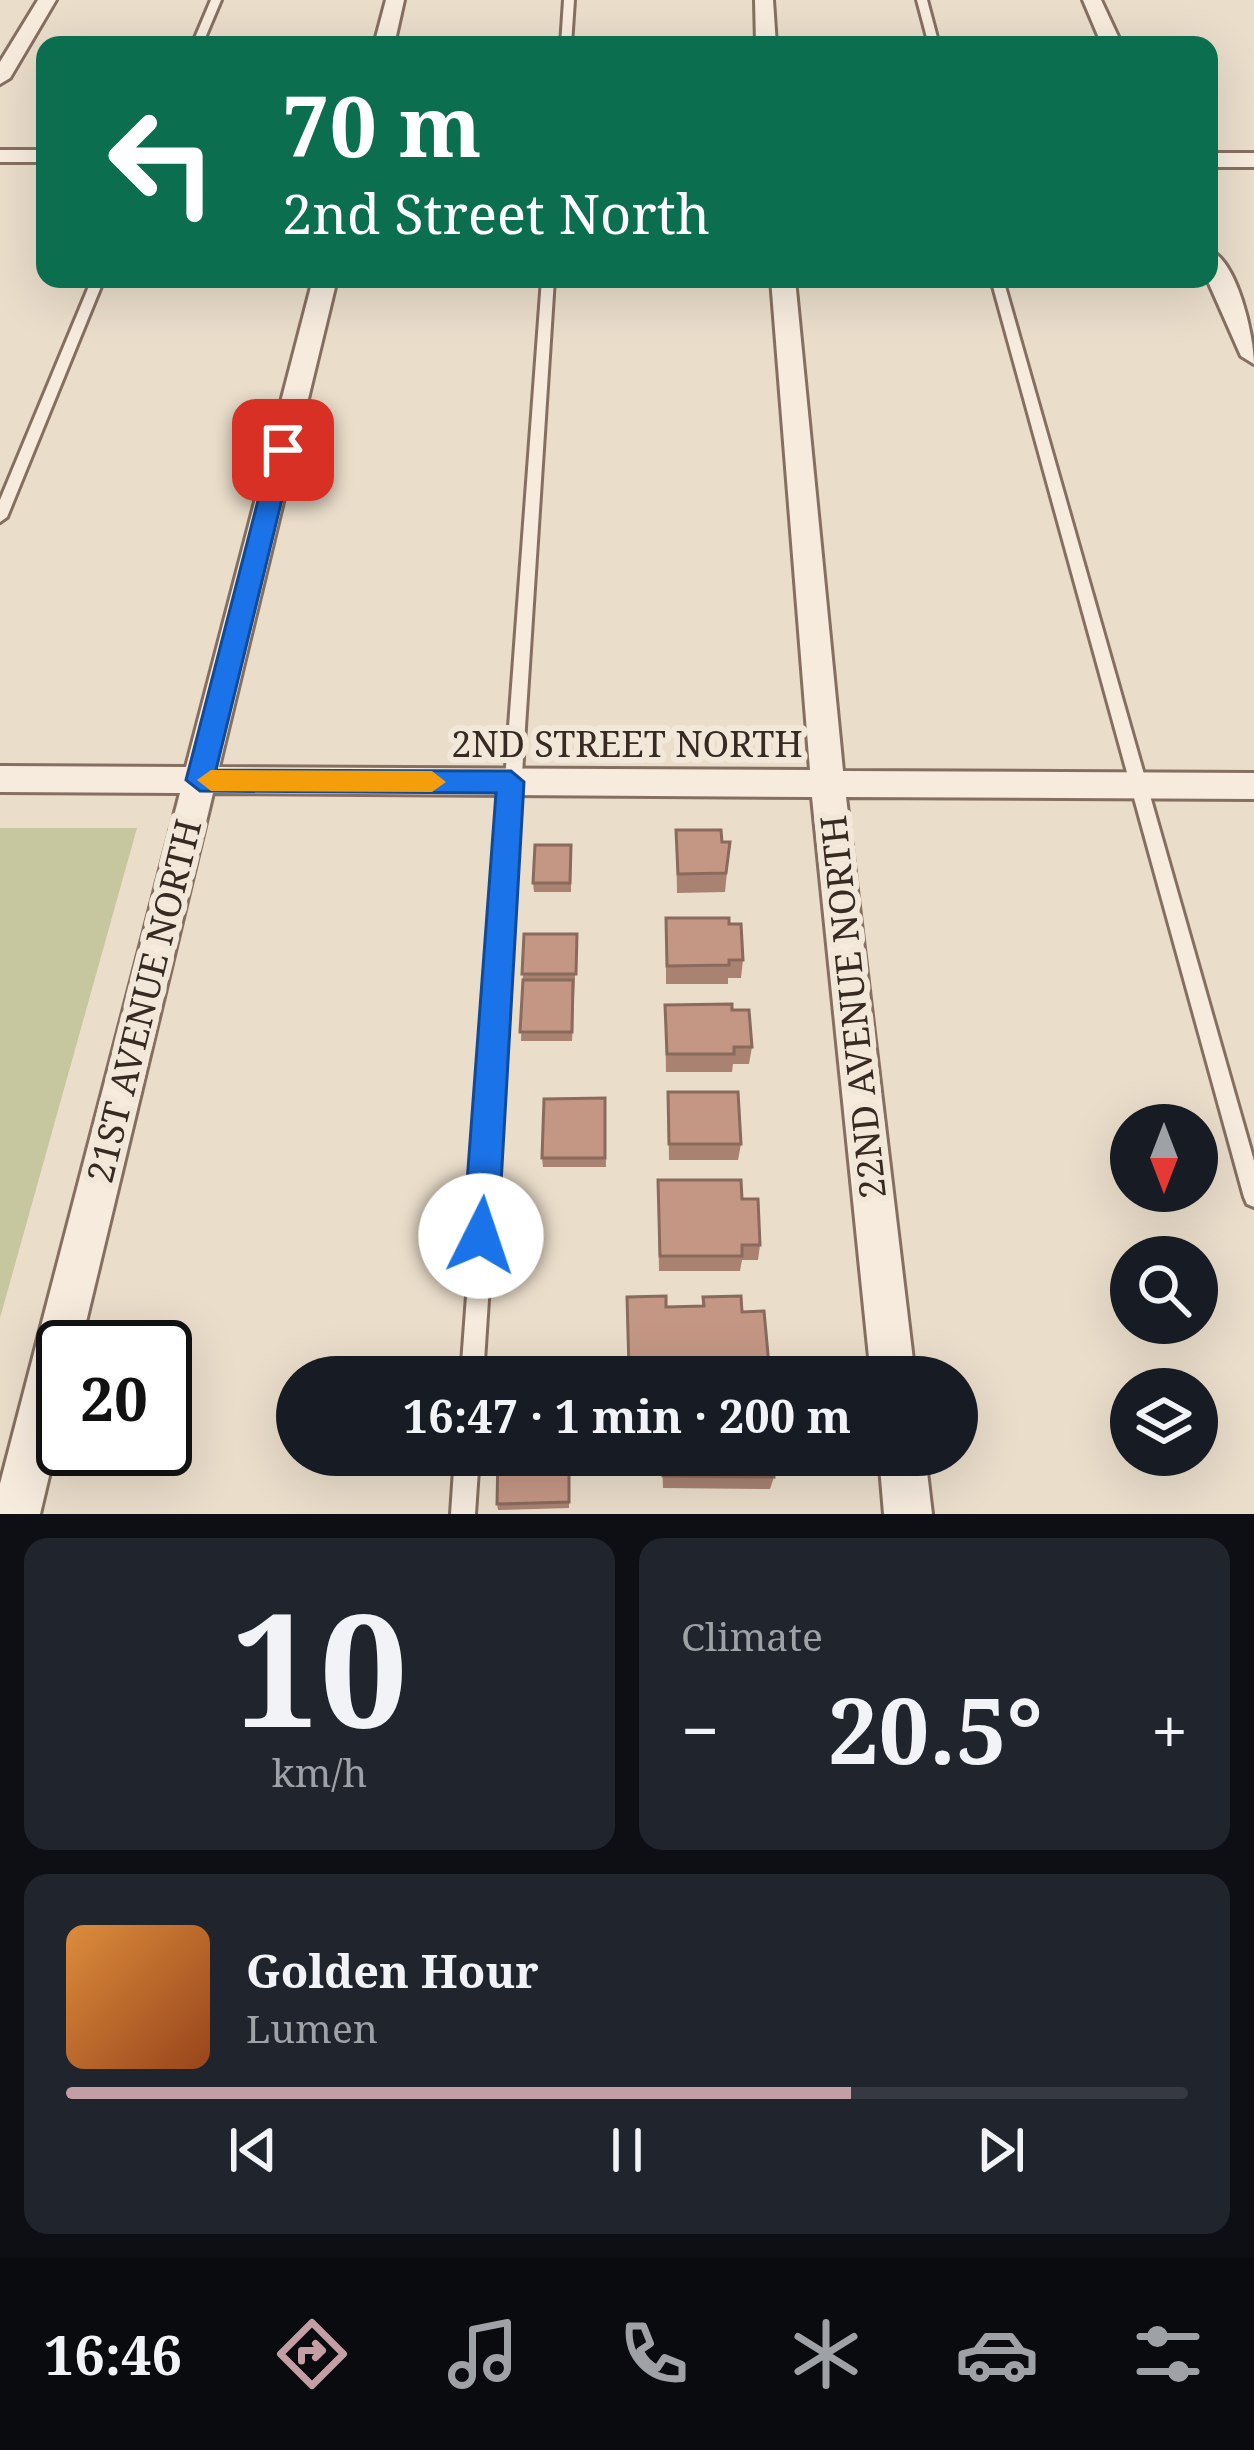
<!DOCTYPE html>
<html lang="en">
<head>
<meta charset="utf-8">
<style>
  :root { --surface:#171b24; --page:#20242c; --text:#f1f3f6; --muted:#9ea1a6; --line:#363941; --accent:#c49ea5 }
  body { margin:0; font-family:"Noto Serif",serif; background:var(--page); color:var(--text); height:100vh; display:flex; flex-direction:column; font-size:45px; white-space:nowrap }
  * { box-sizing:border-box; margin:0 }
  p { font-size:39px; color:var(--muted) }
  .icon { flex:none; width:66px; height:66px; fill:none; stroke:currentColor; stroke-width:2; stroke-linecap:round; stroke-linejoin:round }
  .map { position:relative; height:1514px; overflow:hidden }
  .drawer { display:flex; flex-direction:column; gap:24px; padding:24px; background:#0d0f14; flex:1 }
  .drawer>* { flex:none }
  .banner { position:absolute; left:36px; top:36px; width:1182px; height:252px; border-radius:24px; box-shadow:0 12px 48px #0002; background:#0b6e4f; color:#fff; overflow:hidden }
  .needle { width:78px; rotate:180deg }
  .buttons { position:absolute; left:1110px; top:1104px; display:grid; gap:24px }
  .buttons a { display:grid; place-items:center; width:108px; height:108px; border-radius:50%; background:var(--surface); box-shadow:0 12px 48px #0002; font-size:60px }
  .speed { position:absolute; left:36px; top:1320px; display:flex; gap:24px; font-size:60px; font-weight:700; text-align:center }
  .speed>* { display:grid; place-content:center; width:156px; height:156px; border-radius:50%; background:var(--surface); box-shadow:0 12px 48px #0002; line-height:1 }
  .speed .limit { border:6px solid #111; border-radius:18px; background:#fff; color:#111 }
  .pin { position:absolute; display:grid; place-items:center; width:102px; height:102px; color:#fff; margin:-51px; border-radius:24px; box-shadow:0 6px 18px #0006 }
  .me { position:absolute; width:132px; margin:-66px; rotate:4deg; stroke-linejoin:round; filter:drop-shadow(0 0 9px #0008) }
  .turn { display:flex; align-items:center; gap:42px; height:252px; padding:0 48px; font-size:54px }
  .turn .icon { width:156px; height:156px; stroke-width:2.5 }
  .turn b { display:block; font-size:84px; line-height:102px }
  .big { font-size:90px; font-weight:700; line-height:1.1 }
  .drawer .widget { flex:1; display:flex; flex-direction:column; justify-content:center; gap:18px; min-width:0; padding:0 42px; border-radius:24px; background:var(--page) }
  .drawer .dial { align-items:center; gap:0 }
  .dial b { font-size:156px; line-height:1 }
  .song { display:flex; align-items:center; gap:36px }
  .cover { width:144px; height:144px; border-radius:18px; background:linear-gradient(135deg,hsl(30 70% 55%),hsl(20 70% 35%)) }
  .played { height:12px; border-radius:6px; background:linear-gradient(90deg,var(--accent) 70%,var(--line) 70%) }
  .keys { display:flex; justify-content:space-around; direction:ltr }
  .heat { display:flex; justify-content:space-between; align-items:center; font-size:66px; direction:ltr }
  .drawer .tiles { flex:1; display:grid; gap:24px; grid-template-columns:1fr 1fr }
  .widget:last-child { grid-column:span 2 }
  .trip { position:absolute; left:276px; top:1356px; width:702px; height:120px; border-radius:60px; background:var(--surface); box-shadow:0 12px 48px #0002; font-weight:700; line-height:120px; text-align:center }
  .dock { display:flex; height:192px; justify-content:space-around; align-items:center; background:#090b0e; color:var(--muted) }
  .dock .icon { width:84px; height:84px }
  .dock .selected { color:var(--accent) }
  .dock b { font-size:54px; color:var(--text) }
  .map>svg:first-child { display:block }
  .green { fill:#c7c79f }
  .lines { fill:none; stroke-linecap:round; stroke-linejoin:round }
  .service-casing { stroke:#856f61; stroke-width:6 }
  .minor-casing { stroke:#856f61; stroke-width:6 }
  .service { fill:#f6ebdd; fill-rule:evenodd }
  .minor { fill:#f6ebdd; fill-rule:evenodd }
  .wall { fill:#a98272 }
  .building { fill:#c49785; stroke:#896a5d; stroke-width:3 }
  .route { fill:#1a73e8; stroke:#114b97; stroke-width:3 }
  .slow { fill:#f59e0b }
  .labels { text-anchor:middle; stroke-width:12; stroke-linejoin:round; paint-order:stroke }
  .street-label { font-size:36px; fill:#372a22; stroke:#f2e8d9 }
</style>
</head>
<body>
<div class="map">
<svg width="1254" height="1514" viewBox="0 0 1254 1514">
  <rect width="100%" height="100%" fill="#eaddca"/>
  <!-- green -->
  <path class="green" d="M 0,828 L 137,828 L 0,1318 Z"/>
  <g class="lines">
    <!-- service casing -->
    <g class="service-casing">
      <path id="service" d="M 211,0 L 221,0 L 202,45 L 192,45 Z
        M 564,0 L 574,0 L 571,45 L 561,45 Z
        M 917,0 L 927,0 L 939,45 L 929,45 Z
        M 92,279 L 104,279 L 7,517 L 0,522 L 0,500 Z
        M 542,279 L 554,279 L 483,1377 L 461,1377 Z
        M 991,279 L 1003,279 L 1254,1161 L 1254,1207 L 1247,1204 L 1244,1197 Z
        M 455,1455 L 479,1455 L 475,1514 L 451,1514 Z"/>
    </g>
    <!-- minor casing -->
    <g class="minor-casing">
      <path id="minor" d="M 38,0 L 56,0 L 10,78 L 0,84 L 0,62 Z
        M 386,0 L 404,0 L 394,45 L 374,45 Z
        M 755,0 L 773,0 L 776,45 L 756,45 Z
        M 1083,0 L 1101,0 L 1122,45 L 1102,45 Z
        M 0,150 L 45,150 L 45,162 L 0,162 Z
        M 1209,153 L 1254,153 L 1254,167 L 1209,167 Z
        M 1209,250 C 1237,260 1254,336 1254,364 L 1241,356 L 1207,279 Z
        M 313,279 L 337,279 L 219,767 L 810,770 L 771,279 L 795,279 L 843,771 L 1254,773 L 1254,799 L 846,797 L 915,1377 L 871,1377 L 812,797 L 213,793 L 80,1347 L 63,1347 L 63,1417 L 40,1514 L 0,1514 L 0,1484 L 180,793 L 0,792 L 0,766 L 186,767 Z
        M 879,1455 L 925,1455 L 932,1514 L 884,1514 Z"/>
    </g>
    <!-- service -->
    <use href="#service" class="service"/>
    <!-- minor -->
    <use href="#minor" class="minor"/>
  </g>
  <!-- wall -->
  <path class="wall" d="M 676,830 L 722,842 L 730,842 L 725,892 L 677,893 Z
    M 571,845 L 571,892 L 534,892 L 533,883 Z
    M 666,918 L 729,924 L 743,960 L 741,978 L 728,978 L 728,984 L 666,984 Z
    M 524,934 L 577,934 L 572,1041 L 521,1041 Z
    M 665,1005 L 732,1010 L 752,1047 L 749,1064 L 733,1064 L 732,1072 L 666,1072 Z
    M 668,1092 L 741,1144 L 738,1160 L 669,1160 Z
    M 605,1098 L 606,1167 L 543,1167 L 542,1158 Z
    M 658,1196 L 742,1199 L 760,1245 L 758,1260 L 742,1260 L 740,1271 L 659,1271 Z
    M 627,1297 L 666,1307 L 702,1306 L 703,1297 L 769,1365 L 766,1377 L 629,1377 Z
    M 569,1455 L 569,1508 L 498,1510 L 497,1504 Z
    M 662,1455 L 774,1477 L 770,1489 L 663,1488 Z"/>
  <!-- building -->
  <path class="building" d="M 676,830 L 721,830 L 722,842 L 730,842 L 726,873 L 678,874 Z
    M 535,845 L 571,845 L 570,883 L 533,883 Z
    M 666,918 L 729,918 L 729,924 L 741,924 L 743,960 L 729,960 L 729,965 L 667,966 Z
    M 524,934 L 577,934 L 576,974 L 522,974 Z
    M 523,980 L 573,980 L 572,1032 L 520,1032 Z
    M 732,1004 L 732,1010 L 749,1010 L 752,1047 L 734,1047 L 734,1054 L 667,1054 L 665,1005 Z
    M 668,1092 L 738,1092 L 741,1144 L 669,1144 Z
    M 605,1098 L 605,1158 L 542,1158 L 544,1099 Z
    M 658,1180 L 741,1180 L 742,1199 L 758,1199 L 760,1245 L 742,1245 L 742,1256 L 660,1256 Z
    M 666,1296 L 666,1307 L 704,1306 L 703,1297 L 741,1296 L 742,1312 L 764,1311 L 769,1365 L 629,1369 L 627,1297 Z
    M 498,1455 L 569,1455 L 569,1502 L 497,1504 Z
    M 663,1455 L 773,1455 L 774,1477 L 663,1476 Z"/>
  <!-- route -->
  <path class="route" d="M 283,443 L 294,450 L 216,770 L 511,771 L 524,782 L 498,1236 L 493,1248 L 481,1253 L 469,1248 L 463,1236 L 496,793 L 200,791 L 186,780 L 271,450 Z"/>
  <!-- slow -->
  <path class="slow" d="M 211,770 L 432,771 L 446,782 L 432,792 L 211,791 L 197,780 Z"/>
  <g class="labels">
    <!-- street labels -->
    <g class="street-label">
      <text x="627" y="757">2ND STREET NORTH</text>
      <text transform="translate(144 1001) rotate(-76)" y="13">21ST AVENUE NORTH</text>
      <text transform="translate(853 1007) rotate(-96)" y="13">22ND AVENUE NORTH</text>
    </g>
  </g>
</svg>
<div class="buttons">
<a><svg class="needle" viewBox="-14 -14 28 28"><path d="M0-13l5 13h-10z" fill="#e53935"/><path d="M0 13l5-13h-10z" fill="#9ea1a6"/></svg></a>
<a><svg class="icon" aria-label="search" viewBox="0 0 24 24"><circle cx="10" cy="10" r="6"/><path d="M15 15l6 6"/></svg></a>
<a><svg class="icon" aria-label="layers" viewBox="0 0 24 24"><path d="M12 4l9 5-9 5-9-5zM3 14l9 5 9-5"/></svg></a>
</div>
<div class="speed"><div class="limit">20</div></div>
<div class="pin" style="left:283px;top:450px;background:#d93025"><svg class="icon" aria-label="arrive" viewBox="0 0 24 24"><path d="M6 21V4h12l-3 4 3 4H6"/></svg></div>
<svg class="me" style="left:481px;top:1236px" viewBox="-20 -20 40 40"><circle r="19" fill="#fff"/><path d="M0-13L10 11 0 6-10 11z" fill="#1a73e8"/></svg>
<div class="trip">16:47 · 1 min · 200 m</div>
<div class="banner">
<div class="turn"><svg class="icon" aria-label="left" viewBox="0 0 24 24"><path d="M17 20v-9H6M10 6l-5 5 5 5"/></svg><div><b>70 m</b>2nd Street North</div></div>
</div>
</div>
<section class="drawer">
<div class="tiles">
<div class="widget dial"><b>10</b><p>km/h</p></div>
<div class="widget"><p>Climate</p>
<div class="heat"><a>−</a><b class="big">20.5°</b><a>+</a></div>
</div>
<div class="widget">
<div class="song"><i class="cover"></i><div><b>Golden Hour</b><p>Lumen</p></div></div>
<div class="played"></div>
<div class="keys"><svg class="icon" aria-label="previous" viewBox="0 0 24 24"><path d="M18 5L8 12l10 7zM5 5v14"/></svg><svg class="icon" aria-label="pause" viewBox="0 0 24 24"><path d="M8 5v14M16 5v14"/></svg><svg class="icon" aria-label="next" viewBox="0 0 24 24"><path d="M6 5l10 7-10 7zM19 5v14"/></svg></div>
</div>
</div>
</section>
<nav class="dock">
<b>16:46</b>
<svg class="icon selected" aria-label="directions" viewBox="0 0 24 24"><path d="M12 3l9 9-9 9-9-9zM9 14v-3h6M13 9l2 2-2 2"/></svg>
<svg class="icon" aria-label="music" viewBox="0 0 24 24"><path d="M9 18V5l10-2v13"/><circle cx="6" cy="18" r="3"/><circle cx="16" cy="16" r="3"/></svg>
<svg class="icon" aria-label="phone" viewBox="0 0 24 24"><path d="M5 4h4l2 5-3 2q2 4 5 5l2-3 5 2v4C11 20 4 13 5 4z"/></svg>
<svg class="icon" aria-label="climate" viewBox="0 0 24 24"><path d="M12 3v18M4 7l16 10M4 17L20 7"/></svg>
<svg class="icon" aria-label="car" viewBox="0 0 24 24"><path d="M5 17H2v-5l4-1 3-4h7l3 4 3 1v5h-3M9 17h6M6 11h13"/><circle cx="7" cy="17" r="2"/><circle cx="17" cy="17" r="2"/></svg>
<svg class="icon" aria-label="filters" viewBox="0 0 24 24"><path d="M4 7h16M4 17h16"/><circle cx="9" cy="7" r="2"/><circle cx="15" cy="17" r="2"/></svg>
</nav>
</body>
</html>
